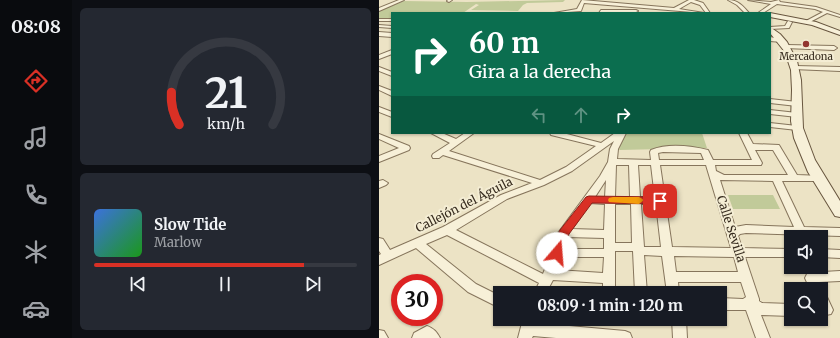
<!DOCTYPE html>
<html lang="es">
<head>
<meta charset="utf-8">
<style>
  :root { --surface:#171b24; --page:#242831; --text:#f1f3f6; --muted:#9ea1a6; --line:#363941; --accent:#d93025 }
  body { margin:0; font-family:Merriweather,serif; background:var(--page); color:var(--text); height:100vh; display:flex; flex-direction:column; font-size:15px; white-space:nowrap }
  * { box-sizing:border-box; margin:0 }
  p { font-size:13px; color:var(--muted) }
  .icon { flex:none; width:22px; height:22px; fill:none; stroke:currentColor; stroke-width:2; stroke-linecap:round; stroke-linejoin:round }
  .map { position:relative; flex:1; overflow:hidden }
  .drawer { display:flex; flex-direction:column; gap:8px; padding:8px; background:#0d0f14; width:307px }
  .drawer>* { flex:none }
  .hud { position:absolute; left:12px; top:12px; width:380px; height:122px; border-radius:0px; box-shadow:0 1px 3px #0004; background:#0b6e4f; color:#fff; overflow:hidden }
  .controls { position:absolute; left:405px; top:230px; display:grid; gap:8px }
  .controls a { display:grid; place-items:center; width:44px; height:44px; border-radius:0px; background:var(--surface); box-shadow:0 1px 3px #0004; font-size:20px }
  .speed { position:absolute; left:12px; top:274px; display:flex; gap:8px; font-size:20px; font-weight:700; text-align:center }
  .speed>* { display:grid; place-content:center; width:52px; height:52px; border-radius:50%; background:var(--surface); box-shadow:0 1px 3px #0004; line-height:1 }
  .speed .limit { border:6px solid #d22; background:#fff; color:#111 }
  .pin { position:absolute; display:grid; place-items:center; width:34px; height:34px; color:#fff; margin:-17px; border-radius:8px; box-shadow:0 2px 6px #0006 }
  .me { position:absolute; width:44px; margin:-22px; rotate:18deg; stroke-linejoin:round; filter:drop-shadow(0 0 3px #0008) }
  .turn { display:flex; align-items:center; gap:14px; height:84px; padding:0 12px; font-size:18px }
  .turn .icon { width:52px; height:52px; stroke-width:2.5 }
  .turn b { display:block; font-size:28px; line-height:34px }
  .lanes { display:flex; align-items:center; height:38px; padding:0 12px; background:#0003; justify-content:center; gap:20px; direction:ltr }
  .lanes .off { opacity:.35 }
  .drawer .tile { flex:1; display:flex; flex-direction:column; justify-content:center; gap:6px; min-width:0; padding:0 14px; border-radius:6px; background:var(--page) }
  .drawer .dial { align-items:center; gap:0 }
  .dial svg { height:104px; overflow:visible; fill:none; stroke:var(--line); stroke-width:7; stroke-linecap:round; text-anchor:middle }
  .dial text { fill:var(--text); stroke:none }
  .song { display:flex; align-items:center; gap:12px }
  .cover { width:48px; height:48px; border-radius:6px; background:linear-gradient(135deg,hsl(220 70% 55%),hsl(120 70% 35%)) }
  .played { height:4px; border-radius:2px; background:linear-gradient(90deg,var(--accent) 80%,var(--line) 80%) }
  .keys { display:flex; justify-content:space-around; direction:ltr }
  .trip { position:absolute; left:114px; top:286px; width:234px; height:40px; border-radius:0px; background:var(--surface); box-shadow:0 1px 3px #0004; font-weight:700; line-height:40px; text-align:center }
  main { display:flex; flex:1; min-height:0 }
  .tabs { display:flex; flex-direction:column; width:72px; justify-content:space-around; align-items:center; background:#090b0e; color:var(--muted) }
  .tabs .icon { width:28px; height:28px }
  .tabs .on { color:var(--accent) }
  .tabs b { font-size:18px; color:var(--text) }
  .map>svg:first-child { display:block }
  .green { fill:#c1ca99 }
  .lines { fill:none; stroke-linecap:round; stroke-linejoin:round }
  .street-casing { stroke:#86755c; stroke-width:2 }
  .secondary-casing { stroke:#68563f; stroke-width:2 }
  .street { fill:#f7f0d8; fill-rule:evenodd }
  .secondary { fill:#f7f0d8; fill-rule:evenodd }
  .route { fill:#d93025; stroke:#8d1f18 }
  .slow { fill:#f59e0b }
  .poi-dot { fill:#92352f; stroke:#f4edd4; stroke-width:1.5 }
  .labels { text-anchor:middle; stroke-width:4; stroke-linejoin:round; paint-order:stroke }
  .far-poi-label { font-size:10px; fill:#372c1f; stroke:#f4edd4 }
  .street-label { font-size:12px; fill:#372c1f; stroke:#f4edd4 }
</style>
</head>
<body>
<main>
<nav class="tabs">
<b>08:08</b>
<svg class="icon on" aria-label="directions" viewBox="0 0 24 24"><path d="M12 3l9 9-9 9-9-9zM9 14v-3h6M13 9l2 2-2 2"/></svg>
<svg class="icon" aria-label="music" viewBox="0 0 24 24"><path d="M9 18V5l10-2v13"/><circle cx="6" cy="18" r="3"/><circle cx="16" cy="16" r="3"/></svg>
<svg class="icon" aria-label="phone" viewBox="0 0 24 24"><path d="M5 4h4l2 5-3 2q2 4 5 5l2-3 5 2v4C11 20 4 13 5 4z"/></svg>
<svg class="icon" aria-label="climate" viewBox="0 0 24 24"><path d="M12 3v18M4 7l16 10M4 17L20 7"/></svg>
<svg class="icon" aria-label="car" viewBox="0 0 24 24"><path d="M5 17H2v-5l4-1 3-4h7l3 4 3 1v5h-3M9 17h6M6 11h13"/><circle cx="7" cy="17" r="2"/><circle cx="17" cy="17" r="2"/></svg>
</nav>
<section class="drawer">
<div class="tile dial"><svg viewBox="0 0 100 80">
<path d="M14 69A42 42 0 1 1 86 69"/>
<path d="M14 69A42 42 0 0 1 8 44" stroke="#d93025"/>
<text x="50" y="56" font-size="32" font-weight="700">21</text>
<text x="50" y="72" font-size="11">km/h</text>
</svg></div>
<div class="tile">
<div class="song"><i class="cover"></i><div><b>Slow Tide</b><p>Marlow</p></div></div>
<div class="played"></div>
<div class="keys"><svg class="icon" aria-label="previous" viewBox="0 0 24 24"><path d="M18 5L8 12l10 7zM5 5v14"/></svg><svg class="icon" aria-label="pause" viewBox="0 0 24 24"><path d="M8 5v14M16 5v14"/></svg><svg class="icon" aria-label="next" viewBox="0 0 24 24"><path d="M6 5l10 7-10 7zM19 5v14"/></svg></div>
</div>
</section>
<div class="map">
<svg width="461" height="338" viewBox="0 0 461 338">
  <rect width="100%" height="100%" fill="#ece3c5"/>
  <!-- green -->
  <path class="green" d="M 186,0 L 184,2 L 148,3 L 144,5 L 139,11 L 92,10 L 100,5 L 97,4 L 84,13 L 13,13 L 13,18 L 0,18 L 0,11 L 25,1 L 88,2 Z
    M 245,133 L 323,133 L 328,148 L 240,150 Z
    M 349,195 L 394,195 L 401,209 L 354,209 Z"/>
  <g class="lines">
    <!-- street casing -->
    <g class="street-casing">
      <path id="street" d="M 20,0 L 25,0 L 0,11 L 0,8 Z
        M 69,0 L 73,0 L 70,2 L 68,1 Z
        M 203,0 L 295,8 L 310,0 L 315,0 L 324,3 L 331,13 L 327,13 L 321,5 L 312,2 L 300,9 L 325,13 L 205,3 L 202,11 L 175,13 L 198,9 Z
        M 349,0 C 359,0 364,6 370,13 L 366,13 L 358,5 Z
        M 369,0 L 392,2 L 400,0 L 401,2 L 437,7 L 461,15 L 461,17 L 448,13 L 429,23 L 427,21 L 444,12 L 436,9 L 398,4 L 384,13 L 379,13 L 392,4 Z
        M 222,10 L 257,10 L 259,11 L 257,12 L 220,13 Z
        M 0,19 L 13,19 L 13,21 L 0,21 Z
        M 409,21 L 413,22 L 410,28 L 391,29 L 391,27 L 406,26 Z
        M 0,25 L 13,26 L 13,28 L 0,27 Z
        M 0,32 L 13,33 L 13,37 L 0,36 Z
        M 391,37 L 406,40 L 403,42 L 391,41 Z
        M 408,45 L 455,46 L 458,48 L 455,50 L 406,48 L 406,46 Z
        M 13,50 L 13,54 L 0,59 L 0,55 Z
        M 416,66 L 461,67 L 461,71 L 414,69 L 414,67 Z
        M 0,67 L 13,72 L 13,76 L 0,71 Z
        M 0,86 L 13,91 L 13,96 L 0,90 Z
        M 391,99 L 418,102 L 422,104 L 418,106 L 391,103 Z
        M 0,107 L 13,112 L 13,117 L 0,112 Z
        M 391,110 L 418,113 L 422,115 L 418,117 L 391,114 Z
        M 391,123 L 418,126 L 422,128 L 418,130 L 391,127 Z
        M 52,133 L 63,133 L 77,139 L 86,133 L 95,133 L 70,151 L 161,180 L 187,167 L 217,146 L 172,135 L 171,133 L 184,133 L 222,143 L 236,133 L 247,133 L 239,149 L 238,159 L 272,160 L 271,152 L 272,150 C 289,143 312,146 329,150 L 334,160 L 373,160 L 360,133 L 368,133 L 374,144 L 400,145 L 418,175 L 444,176 L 446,178 L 441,181 L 403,181 L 425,227 L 461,228 L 461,236 L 367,233 L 361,234 L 359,236 L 363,248 L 412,249 L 412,257 L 366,257 L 380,299 L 380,301 L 383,303 L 412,304 L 412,316 L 382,315 L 391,338 L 377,338 L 367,310 L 341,310 L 341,298 L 364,299 L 367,297 L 362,282 L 299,282 L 300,293 L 288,293 L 283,256 L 265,255 L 268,293 L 256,293 L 254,251 L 236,251 L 236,293 L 224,293 L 224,283 L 174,280 L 167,293 L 155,293 L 160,283 L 68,235 L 47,244 L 97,284 L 121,296 L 121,308 L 89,292 L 37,248 L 0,265 L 0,255 L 2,254 L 0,251 L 0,238 L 4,239 L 11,250 L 64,227 L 122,195 L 153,183 L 64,155 L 60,158 L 54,158 L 53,156 L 54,154 L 71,143 ZM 235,141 L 231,149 L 229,162 L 221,176 L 179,233 L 164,274 L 77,230 L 128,199 L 165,185 L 193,171 ZM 376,150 L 394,150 L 409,175 L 345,175 L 337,171 L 336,165 L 382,165 L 383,163 ZM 284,152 L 322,153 L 325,160 L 280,160 L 279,153 ZM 237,165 L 250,165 L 251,197 L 236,197 ZM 259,165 L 272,165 L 276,198 L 261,197 ZM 281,165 L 327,165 L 352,248 L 293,247 ZM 227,180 L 226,197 L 216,197 ZM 341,180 L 394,181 L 415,227 L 367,225 L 356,227 ZM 211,203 L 226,204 L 225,230 L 193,229 ZM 236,204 L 252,204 L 253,243 L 236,243 ZM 262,204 L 277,204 L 282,247 L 265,247 ZM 188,237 L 225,238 L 225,249 L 184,249 ZM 295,256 L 355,257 L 359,272 L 297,272 ZM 182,257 L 225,257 L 224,273 L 178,270 Z
        M 0,134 L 30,146 L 31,148 L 30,150 L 0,162 L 0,156 L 20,148 L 0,139 Z
        M 4,180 L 9,183 L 7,185 L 0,188 L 0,181 Z
        M 442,249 L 461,250 L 461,258 L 442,257 Z
        M 429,267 L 441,267 L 444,272 L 461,271 L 461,281 L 440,282 L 443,289 L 442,292 L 442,289 L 431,289 L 426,278 L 428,274 L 432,273 Z
        M 442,293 L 447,295 L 454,310 L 452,314 L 442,316 Z
        M 144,319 L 158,319 L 157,323 L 246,331 L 251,333 L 253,338 L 177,338 L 154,336 L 153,338 L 139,338 Z
        M 293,319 L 307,319 L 308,338 L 294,338 Z
        M 48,326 C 54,328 58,332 61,338 L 33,338 L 35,333 Z
        M 0,330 L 5,331 L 9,338 L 0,338 Z"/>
    </g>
    <!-- secondary casing -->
    <g class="secondary-casing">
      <path id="secondary" d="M 391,13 L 437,22 L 461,31 L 461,35 L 433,25 L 391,17 Z
        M 391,27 L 401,34 L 408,42 L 418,61 L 422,80 L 424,128 L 436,160 L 461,201 L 461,217 L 456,216 L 429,172 L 415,138 L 412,121 L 413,90 L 412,70 L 406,52 L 391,33 Z"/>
    </g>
    <!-- street -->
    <use href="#street" class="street"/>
    <!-- secondary -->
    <use href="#secondary" class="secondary"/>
  </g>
  <!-- route -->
  <path class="route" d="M 210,196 L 281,197 L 286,201 L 281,204 L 213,203 L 190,234 L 182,256 L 174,256 L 172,253 L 181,230 L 207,197 Z"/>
  <!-- slow -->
  <path class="slow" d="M 234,197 L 260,197 L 265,200 L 260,204 L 230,202 L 229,200 L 230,198 Z"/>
  <!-- markers -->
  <circle class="poi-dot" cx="427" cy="44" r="4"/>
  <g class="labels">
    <!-- far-poi labels -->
    <g class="far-poi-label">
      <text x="427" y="60">Mercadona</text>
    </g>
    <!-- street labels -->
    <g class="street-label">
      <text transform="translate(85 205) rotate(-27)" y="4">Callejón del Águila</text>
      <text transform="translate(352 229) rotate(72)" y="4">Calle Sevilla</text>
    </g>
  </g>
</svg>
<div class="controls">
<a><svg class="icon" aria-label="sound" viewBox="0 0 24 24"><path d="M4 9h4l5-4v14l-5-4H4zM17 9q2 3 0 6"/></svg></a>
<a><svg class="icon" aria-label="search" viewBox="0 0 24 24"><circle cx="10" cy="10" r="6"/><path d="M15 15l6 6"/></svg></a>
</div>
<div class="speed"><div class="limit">30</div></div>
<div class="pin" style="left:281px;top:201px;background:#d93025"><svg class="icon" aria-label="arrive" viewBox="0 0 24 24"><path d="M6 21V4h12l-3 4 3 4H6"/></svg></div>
<svg class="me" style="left:178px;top:253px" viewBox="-20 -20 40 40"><circle r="19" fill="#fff"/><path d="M0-13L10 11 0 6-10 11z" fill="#d93025"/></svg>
<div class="trip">08:09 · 1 min · 120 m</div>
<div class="hud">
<div class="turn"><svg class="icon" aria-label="right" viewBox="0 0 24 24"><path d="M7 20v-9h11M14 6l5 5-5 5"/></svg><div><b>60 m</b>Gira a la derecha</div></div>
<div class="lanes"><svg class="icon off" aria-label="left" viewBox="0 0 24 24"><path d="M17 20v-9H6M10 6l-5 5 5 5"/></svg><svg class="icon off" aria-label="ahead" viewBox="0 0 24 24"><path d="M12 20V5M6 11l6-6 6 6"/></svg><svg class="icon" aria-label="right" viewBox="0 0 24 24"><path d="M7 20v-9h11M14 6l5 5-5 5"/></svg></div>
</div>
</div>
</main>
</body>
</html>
